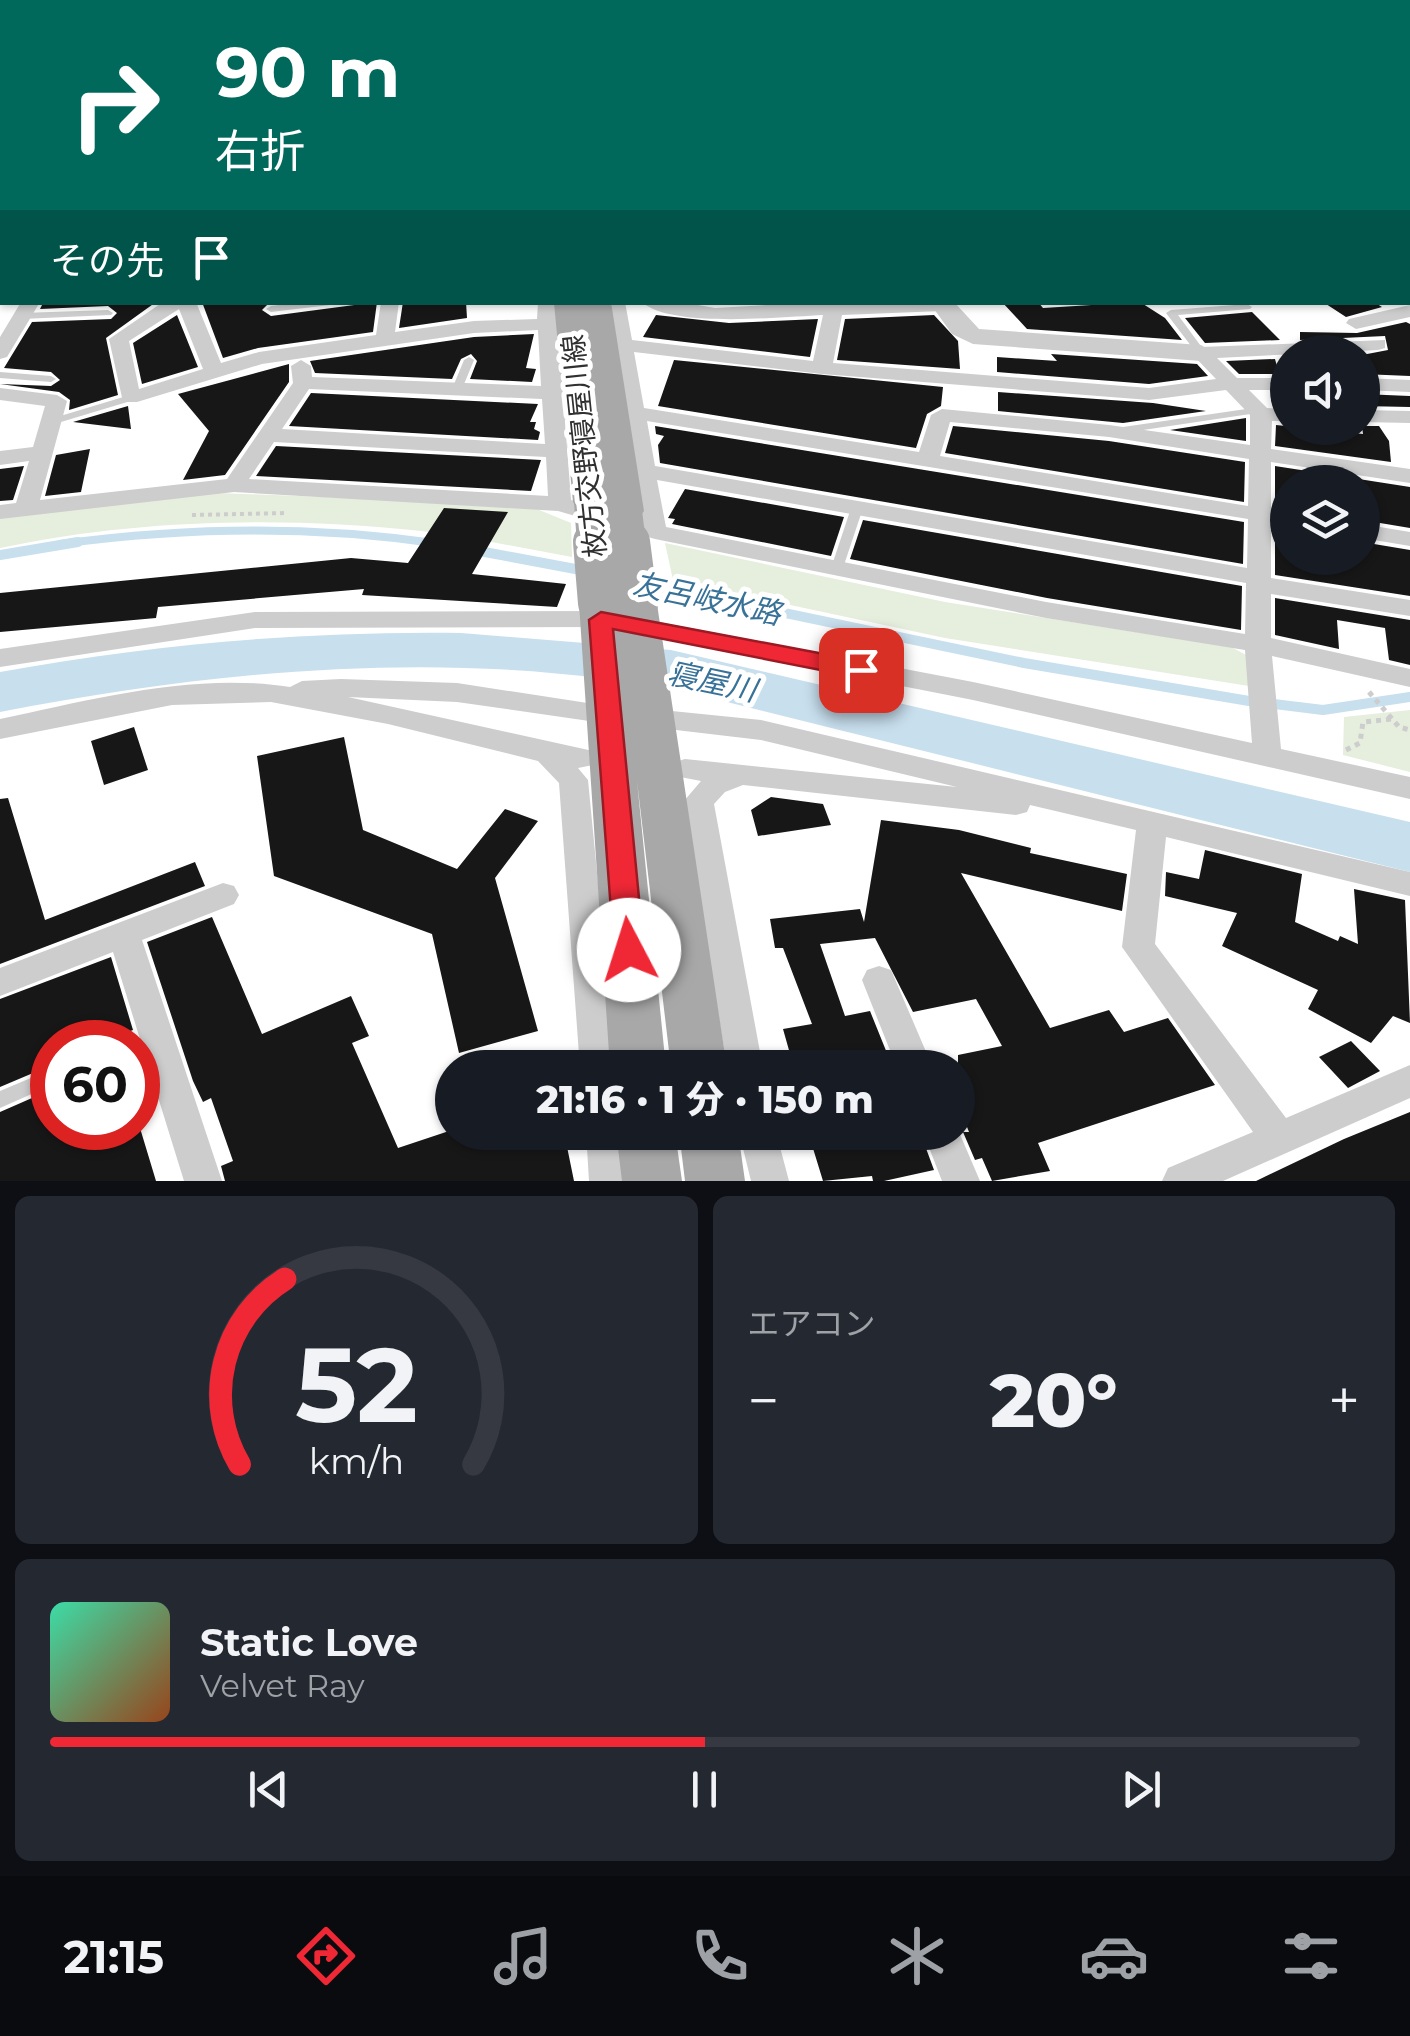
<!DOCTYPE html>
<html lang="ja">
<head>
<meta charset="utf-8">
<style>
  :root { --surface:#171b24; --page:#242831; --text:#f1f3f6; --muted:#9ea1a6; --line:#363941; --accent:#f02836 }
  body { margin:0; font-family:Montserrat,"Noto Sans JP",sans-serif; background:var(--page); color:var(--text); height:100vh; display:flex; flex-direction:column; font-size:38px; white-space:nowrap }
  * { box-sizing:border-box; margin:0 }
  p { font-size:32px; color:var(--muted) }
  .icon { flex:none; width:55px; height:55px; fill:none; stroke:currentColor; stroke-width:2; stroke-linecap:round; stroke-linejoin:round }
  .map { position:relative; height:1181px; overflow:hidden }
  .details { display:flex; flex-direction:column; gap:15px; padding:15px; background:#0d0f14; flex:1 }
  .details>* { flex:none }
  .hud { position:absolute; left:0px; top:0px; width:1410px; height:305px; box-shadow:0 2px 8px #0004; background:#00695c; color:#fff; overflow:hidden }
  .fabs { position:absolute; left:1270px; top:335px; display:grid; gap:20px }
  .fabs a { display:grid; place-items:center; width:110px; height:110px; border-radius:50%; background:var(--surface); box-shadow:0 2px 8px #0004; font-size:50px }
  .speed { position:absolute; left:30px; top:1020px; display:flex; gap:20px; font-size:50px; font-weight:700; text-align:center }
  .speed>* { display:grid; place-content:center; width:130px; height:130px; border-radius:50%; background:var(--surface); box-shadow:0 2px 8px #0004; line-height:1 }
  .speed .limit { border:15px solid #d22; background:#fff; color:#111 }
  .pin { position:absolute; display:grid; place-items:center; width:85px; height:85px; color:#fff; margin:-42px; border-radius:20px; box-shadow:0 5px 15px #0006 }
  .me { position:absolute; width:110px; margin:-55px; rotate:355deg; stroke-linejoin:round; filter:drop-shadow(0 0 8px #0008) }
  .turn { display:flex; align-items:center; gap:35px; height:210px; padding:0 50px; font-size:45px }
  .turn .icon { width:130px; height:130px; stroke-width:2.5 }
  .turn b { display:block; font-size:70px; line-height:85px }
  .then { display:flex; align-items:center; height:95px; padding:0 50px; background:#0003; gap:20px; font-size:38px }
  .big { font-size:75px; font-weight:800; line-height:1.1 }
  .details .tile { flex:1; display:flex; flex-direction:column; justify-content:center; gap:15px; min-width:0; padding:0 35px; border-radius:15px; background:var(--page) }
  .details .dial { align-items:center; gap:0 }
  .dial svg { height:260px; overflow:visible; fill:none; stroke:var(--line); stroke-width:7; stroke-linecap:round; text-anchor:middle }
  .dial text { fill:var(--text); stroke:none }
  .song { display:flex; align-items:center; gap:30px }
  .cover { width:120px; height:120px; border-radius:15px; background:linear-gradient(135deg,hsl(160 70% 55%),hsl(20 70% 35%)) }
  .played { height:10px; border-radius:5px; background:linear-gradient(90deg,var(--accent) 50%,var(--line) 50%) }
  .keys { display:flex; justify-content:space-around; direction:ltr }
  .heat { display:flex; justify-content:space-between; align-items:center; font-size:55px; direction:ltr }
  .details .tiles { flex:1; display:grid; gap:15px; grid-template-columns:1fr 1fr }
  .tile:last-child { grid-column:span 2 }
  .trip { position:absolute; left:435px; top:1050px; width:540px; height:100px; border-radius:50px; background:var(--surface); box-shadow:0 2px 8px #0004; font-weight:800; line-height:100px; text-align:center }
  .dock { display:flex; height:160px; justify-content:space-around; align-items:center; background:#090b0e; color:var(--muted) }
  .dock .icon { width:70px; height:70px }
  .dock .active { color:var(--accent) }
  .dock b { font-size:45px; color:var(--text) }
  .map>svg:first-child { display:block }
  .green { fill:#e6eedd }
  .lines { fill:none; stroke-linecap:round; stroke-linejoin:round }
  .stream-far2 { stroke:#c8dfee; stroke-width:5 }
  .stream-far1 { stroke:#c8dfee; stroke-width:8 }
  .stream { stroke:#c8dfee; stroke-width:10 }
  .river { fill:#c8dfee; fill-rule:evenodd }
  .building { fill:#171717 }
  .path-far1 { stroke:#cdcdcd; stroke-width:4; stroke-dasharray:4 4; stroke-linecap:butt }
  .path { stroke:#cdcdcd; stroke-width:5; stroke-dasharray:5 5; stroke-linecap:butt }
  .service { fill:#cdcdcd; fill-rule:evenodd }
  .minor { fill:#cdcdcd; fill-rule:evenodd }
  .tertiary { fill:#cdcdcd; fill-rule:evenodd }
  .primary { fill:#a8a8a8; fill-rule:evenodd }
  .primary-bridge-far1 { stroke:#a8a8a8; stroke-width:34 }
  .primary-bridge { stroke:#a8a8a8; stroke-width:42 }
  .route { fill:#f02836; stroke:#9c1a23; stroke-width:2.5 }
  .labels { text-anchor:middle; stroke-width:10; stroke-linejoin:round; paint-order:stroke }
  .street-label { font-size:28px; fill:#303030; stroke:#fff }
  .water-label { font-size:30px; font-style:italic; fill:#387298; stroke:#fff }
</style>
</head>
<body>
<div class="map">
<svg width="1410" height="1181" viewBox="0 0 1410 1181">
  <rect width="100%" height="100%" fill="#fff"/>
  <!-- green -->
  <path class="green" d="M 193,492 L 527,505 L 571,523 L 572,557 C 522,548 471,537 421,531 C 284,516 134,519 0,548 L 0,517 Z
    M 665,543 L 945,602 L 1231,647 L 1248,656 L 1249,686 L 945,638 L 673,580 Z
    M 1410,710 L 1410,772 L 1343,755 L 1344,717 Z"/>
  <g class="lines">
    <!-- stream-far2 -->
    <path class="stream-far2" d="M 673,2 L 686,2
      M 1090,2 L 1105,0"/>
    <!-- stream-far1 -->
    <path class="stream-far1" d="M 60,544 C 185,527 309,525 434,543"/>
    <!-- stream -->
    <path class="stream" d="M 426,542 L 434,543
      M 474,550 L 586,571
      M 0,555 L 78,542
      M 646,584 L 1024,663 L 1249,701 L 1323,710 L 1410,697"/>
    <!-- river -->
    <path class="river" d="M 646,0 L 686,0 L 687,2 L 648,2 Z
      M 461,633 L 671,650 L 1410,822 L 1410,872 L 699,695 C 472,646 226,668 0,712 L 0,672 C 154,644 305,631 461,633 Z"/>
  </g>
  <!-- building -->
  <path class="building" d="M 75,302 L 156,302 L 106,338 L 118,395 L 69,410 L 70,400 L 59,392 L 0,384 L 51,386 L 60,380 L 51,372 L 4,368 L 32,322 L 111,319 L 117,313 L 108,306 L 40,309 L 43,303 Z
    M 202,302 L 270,302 L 262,310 L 271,316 L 377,302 L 373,332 L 258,348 L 223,358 Z
    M 403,302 L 466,302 L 467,318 L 399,328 Z
    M 1002,302 L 1038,302 L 1043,308 L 1140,302 L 1165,318 L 1182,340 L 1027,329 Z
    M 1323,302 L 1374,302 L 1382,307 L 1346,317 Z
    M 1252,312 L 1280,340 L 1205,343 L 1185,318 Z
    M 177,315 L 198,367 L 142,384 L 133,343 Z
    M 656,315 L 729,323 L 818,319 L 810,357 L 643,337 Z
    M 934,315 L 958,341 L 960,369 L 837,360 L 845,319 Z
    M 1406,322 L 1410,324 L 1410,376 L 1362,374 L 1362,355 L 1388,350 L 1385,336 L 1300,340 L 1300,332 L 1357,333 Z
    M 534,334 L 526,368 L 536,369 L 532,382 L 470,379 L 477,361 L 471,354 L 461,359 L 452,379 L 315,373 L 310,361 L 474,337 Z
    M 1051,354 L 1197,364 L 1208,376 L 1149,384 L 997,372 L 997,357 L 1057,361 Z
    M 1275,359 L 1279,374 L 1239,374 L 1226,361 Z
    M 674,360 L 943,387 L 941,406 L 927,414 L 916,448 L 658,406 Z
    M 289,364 L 289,382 L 225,475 L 183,480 L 209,431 L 178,394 Z
    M 998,392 L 1153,403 L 1206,411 L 1123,423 L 998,411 Z
    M 311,393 L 538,404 L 530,422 L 536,422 L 534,429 L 540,432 L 538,440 L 289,426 Z
    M 1362,394 L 1410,396 L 1410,407 L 1362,406 Z
    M 128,406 L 131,429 L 73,422 Z
    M 1246,418 L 1246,441 L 1170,430 Z
    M 1276,425 L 1363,434 L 1362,426 L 1379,426 L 1389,441 L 1391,462 L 1275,446 Z
    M 655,426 L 1244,522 L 1243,564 L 660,463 L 658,445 L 664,436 L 656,434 Z
    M 953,426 L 1109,441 L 1245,462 L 1244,502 L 945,453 Z
    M 276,446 L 541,460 L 531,491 L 256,476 Z
    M 90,449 L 81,492 L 45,496 L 56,455 Z
    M 24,466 L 13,500 L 0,501 L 0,469 Z
    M 1275,466 L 1410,487 L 1410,528 L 1362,520 L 1362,482 L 1288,482 L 1288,508 L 1275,506 Z
    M 685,489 L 844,517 L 831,556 L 672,524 L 675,519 L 668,518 Z
    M 444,508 L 508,512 L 472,574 L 566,584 L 557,607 L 362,595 L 364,589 L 158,607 L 156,618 L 0,632 L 0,593 L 351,558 L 408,563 Z
    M 863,520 L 1242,586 L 1241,630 L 1047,598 L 850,559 Z
    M 1275,527 L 1288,530 L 1288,558 L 1362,558 L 1362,542 L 1410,550 L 1410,596 L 1275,575 Z
    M 1275,598 L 1410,620 L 1410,665 L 1389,660 L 1385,628 L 1337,620 L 1339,649 L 1275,635 Z
    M 134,727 L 148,770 L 104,785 L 91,741 Z
    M 344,737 L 363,830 L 457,869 L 505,809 L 538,821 L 495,878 L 538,1031 L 459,1053 L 432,934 L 274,876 L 257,756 Z
    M 771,797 L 823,804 L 831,825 L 758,836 L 751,810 Z
    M 8,798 L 45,920 L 195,862 L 205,886 L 0,964 L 0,799 Z
    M 881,820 L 959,830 L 1031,848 L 1030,853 L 1127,874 L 1122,911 L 961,873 L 1050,1028 L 1109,1010 L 1124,1032 L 1168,1018 L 1215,1085 L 1038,1143 L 1050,1171 L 992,1181 L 982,1158 L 975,1160 L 963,1132 L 969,1132 L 958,1104 L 958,1055 L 1002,1046 L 976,999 L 913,1012 L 875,938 L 820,944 L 845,1016 L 870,1011 L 893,1068 L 794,1068 L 783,1029 L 812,1024 L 783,948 L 775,948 L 770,919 L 860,909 L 864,922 Z
    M 1205,850 L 1302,874 L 1295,922 L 1338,941 L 1340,936 L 1358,944 L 1354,889 L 1405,900 L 1410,1023 L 1393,1016 L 1371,1043 L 1308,1009 L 1318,990 L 1222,946 L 1237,913 L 1165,896 L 1166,872 L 1199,879 Z
    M 212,917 L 262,1034 L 351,996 L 369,1036 L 352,1043 L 398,1148 L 446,1132 L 564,1132 L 574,1181 L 225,1181 L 221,1166 L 233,1161 L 211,1098 L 203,1102 L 193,1081 L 147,942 Z
    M 111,957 L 133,1030 L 101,1042 L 52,1042 L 52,1065 L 0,1087 L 0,999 Z
    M 1351,1041 L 1380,1071 L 1348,1088 L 1319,1057 Z
    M 138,1044 L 154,1098 L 138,1105 Z
    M 48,1091 L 52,1128 L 140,1128 L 156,1181 L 0,1181 L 0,1112 Z
    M 1410,1112 L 1410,1181 L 1256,1181 L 1344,1139 Z
    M 808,1132 L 920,1132 L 934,1170 L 884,1181 L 873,1181 L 872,1176 L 823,1181 Z"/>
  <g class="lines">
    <!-- path-far1 -->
    <path class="path-far1" d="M 192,515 L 286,513"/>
    <!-- path -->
    <path class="path" d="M 1369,692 L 1399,727 L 1410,730
      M 1346,750 L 1360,743 L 1363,722 L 1392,719"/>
    <!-- service -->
    <path class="service" d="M 0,11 L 2,11 L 2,15 L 0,15 Z
      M 1408,39 L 1410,39 L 1410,43 L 1408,43 Z
      M 302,302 L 334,302 L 330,305 L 271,312 L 266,309 L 271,306 Z
      M 1247,304 L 1252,307 L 1250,309 L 1178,315 L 1206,353 L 1201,356 L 1198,355 L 1166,313 L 1171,310 Z
      M 108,310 L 113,313 L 111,315 L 22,319 L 17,316 L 22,313 Z
      M 469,357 L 474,360 L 462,389 L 461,391 L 453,391 L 452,389 L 464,360 Z
      M 0,372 L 51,376 L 56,379 L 51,382 L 0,378 Z
      M 130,395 L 134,396 L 134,400 L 51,425 L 46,422 L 47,420 Z
      M 1253,408 L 1257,409 L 1257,413 L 1123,433 L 1118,430 L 1123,427 Z
      M 857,505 L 863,508 L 843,568 L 841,571 L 833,571 L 831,568 L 851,508 Z
      M 52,1069 L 52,1085 L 0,1108 L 0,1091 Z"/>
    <!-- minor -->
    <path class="minor" d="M 424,0 L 437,0 L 438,2 L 426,2 Z
      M 554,0 L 577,0 L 578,2 L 556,2 Z
      M 671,0 L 683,0 L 684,2 L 672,2 Z
      M 908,0 L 1002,0 L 1000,2 Z
      M 1303,0 L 1318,0 L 1319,2 L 1305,2 Z
      M 1408,3 L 1410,3 L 1410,11 L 1408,11 Z
      M 0,30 L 2,30 L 2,38 L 0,38 Z
      M 1408,48 L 1410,48 L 1410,56 L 1408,56 Z
      M 1408,68 L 1410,68 L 1410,76 L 1408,76 Z
      M 0,80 L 2,80 L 2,88 L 0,88 Z
      M 1408,93 L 1410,93 L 1410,101 L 1408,101 Z
      M 1408,115 L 1410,115 L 1410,125 L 1408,125 Z
      M 2,161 L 2,178 L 0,179 L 0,162 Z
      M 1408,184 L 1410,185 L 1410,195 L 1408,194 Z
      M 0,229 L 2,229 L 2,239 L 0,239 Z
      M 0,267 L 2,267 L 2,277 L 0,277 Z
      M 21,302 L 40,302 L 7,357 L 0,359 L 0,337 Z
      M 163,302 L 196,302 L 221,363 L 259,352 L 376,335 L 381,302 L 399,302 L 395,332 L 474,321 L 537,319 L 538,302 L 556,302 L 571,500 L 641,521 L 607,302 L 625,302 L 632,340 L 813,361 L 823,315 C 782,317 673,328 643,303 L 681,302 L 715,308 L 820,302 L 950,302 L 949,309 L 942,311 L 842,315 L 833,363 L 1149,388 L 1216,379 L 1191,353 L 1201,347 L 1385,340 L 1385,348 L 1378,350 L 1217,358 L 1237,378 L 1288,378 L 1288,390 L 1249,390 L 1267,408 L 1288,409 L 1288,421 L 1272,421 L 1271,449 L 1410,469 L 1410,483 L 1271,462 L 1271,509 L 1288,512 L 1288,526 L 1271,523 L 1271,578 L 1410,600 L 1410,616 L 1271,594 L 1271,638 L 1410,669 L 1410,687 L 1272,656 L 1281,749 L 1410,777 L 1410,799 L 973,700 L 601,627 L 255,628 L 0,667 L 0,649 L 255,612 L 601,611 L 973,682 L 1252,743 L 1245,650 L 1046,618 L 655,539 L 558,511 L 234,492 L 0,519 L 0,505 L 16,503 L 29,461 L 0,465 L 0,451 L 33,447 L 45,406 L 0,400 L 0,388 L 57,395 L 67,401 L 40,500 L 227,479 L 293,383 L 291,366 L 301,360 L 311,366 L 312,377 L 541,386 L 538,330 L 474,333 L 262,364 L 137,402 L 123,402 L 109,339 ZM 179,309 L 203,369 L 139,389 L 129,341 ZM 634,352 L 822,374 L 1149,400 L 1226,390 L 1250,415 L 1250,445 L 1109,425 L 942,409 L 931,415 L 919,452 L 644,408 ZM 309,389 L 542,399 L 545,444 L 282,429 ZM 647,421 L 1248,519 L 1247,568 L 655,466 ZM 950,422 L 1109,437 L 1249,459 L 1248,506 L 940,456 ZM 274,442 L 546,457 L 548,496 L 249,479 ZM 657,480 L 1246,583 L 1245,634 L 1046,602 L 666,527 Z
      M 1410,305 L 1410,317 L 1356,329 L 1346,323 L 1349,319 Z
      M 1362,378 L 1410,380 L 1410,392 L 1362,390 Z
      M 1362,410 L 1410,411 L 1410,423 L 1362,422 Z
      M 1362,524 L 1410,532 L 1410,546 L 1362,538 Z
      M 341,679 L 457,683 L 620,708 L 624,715 L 620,722 L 610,724 L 457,702 L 348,697 L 593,751 L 597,758 L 593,765 L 578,768 L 588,780 L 616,1068 L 580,1068 L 559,783 L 538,761 L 388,724 L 271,702 L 172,705 L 0,739 L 0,719 C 94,699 194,672 290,687 L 302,681 Z
      M 652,709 L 761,720 L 1410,872 L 1410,896 L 1166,837 L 1155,944 L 1286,1118 L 1410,1065 L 1410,1098 L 1223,1181 L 1162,1181 L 1168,1168 L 1253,1132 L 1122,947 L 1136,830 L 1030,805 L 1027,812 L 1016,815 L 743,785 L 725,792 L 714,804 L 763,1068 L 727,1068 L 684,801 L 701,781 L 675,776 L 671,769 L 675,762 L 685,759 L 957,787 L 761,740 L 642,726 L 638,719 L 642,712 Z
      M 223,883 L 234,886 L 239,895 L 234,904 L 142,940 L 222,1181 L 184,1181 L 113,952 L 0,996 L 0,968 Z
      M 879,966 L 891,970 L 933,1068 L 897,1068 L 862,980 L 867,970 Z
      M 958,1128 L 959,1132 L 980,1181 L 942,1181 L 923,1132 L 958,1132 Z
      M 586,1132 L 623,1132 L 627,1181 L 589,1181 Z
      M 739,1132 L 776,1132 L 789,1181 L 751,1181 Z"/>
    <!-- tertiary -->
    <path class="tertiary" d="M 160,0 L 176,0 L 176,2 L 161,2 Z
      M 0,104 L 2,105 L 2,116 L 0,116 Z
      M 929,302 L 954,302 L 979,329 L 1201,345 L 1214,353 L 1201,361 L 973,344 L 952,334 Z"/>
    <!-- primary -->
    <path class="primary" d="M 525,0 L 545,0 L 546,2 L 527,2 Z
      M 611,302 L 644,511 L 638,519 L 612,519 L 606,507 L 591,513 L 578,510 L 573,502 L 554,303 Z
      M 599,590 L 613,594 L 618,602 L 623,595 L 637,591 L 651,595 L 657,604 L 727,1068 L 671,1068 L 637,781 L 666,1068 L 610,1068 L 579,603 L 585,594 Z
      M 616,1132 L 675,1132 L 682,1181 L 622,1181 Z
      M 679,1132 L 738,1132 L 745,1181 L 685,1181 Z"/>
    <!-- primary-bridge-far1 -->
    <path class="primary-bridge-far1" d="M 591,502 L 594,544
      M 625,511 L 629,544"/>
    <!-- primary-bridge -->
    <path class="primary-bridge" d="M 594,542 L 599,603
      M 629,542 L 637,604"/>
  </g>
  <!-- route -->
  <path class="route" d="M 601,612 L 861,661 L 873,670 L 861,678 L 613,629 L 644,950 L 639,959 L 629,962 L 618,959 L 614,950 L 589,620 Z"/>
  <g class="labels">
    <!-- street labels -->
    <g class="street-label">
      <text transform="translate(584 446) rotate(-96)" y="10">枚方交野寝屋川線</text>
    </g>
    <!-- water labels -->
    <g class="water-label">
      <text transform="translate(707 599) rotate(12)" y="10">友呂岐水路</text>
      <text transform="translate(712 682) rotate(12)" y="10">寝屋川</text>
    </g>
  </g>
</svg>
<div class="fabs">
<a><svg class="icon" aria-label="sound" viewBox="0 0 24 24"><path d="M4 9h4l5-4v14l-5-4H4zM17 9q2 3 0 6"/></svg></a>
<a><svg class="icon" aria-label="layers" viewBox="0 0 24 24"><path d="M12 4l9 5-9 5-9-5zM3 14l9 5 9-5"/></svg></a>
</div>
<div class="speed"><div class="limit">60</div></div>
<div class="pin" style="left:861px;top:670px;background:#d93025"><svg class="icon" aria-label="arrive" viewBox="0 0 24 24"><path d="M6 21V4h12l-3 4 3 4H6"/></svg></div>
<svg class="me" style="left:629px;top:950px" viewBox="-20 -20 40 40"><circle r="19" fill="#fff"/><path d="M0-13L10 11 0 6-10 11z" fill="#f02836"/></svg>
<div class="trip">21:16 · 1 分 · 150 m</div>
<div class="hud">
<div class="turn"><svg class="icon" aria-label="right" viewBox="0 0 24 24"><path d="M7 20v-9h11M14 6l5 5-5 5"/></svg><div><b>90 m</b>右折</div></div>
<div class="then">その先<svg class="icon" aria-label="arrive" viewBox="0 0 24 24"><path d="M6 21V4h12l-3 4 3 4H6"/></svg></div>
</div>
</div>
<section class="details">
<div class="tiles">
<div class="tile dial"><svg viewBox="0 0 100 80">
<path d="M14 69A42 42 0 1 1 86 69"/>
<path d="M14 69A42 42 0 0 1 28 12" stroke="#f02836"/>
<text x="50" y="56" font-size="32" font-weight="700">52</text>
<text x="50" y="72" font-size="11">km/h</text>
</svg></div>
<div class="tile"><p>エアコン</p>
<div class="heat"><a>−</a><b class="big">20°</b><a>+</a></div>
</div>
<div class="tile">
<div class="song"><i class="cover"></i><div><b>Static Love</b><p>Velvet Ray</p></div></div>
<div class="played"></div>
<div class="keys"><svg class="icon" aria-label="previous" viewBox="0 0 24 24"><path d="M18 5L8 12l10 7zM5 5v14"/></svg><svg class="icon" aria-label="pause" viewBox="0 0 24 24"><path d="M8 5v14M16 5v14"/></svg><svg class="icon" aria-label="next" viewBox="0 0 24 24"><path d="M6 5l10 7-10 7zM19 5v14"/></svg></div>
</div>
</div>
</section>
<nav class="dock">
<b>21:15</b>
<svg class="icon active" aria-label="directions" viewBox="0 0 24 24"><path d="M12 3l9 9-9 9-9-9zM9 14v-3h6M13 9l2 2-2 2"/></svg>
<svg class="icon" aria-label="music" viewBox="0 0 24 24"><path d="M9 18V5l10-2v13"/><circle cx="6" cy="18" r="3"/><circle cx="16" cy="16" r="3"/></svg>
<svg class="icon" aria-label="phone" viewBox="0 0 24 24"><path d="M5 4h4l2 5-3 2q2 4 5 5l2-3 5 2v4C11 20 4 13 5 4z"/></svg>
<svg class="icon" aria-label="climate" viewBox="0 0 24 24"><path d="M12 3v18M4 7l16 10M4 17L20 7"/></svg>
<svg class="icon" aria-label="car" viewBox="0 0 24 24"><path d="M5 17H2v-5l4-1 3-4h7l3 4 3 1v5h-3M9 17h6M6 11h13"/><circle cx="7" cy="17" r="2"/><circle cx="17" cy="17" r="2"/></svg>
<svg class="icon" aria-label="filters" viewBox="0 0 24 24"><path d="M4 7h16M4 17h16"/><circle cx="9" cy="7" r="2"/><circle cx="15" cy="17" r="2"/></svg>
</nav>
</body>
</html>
